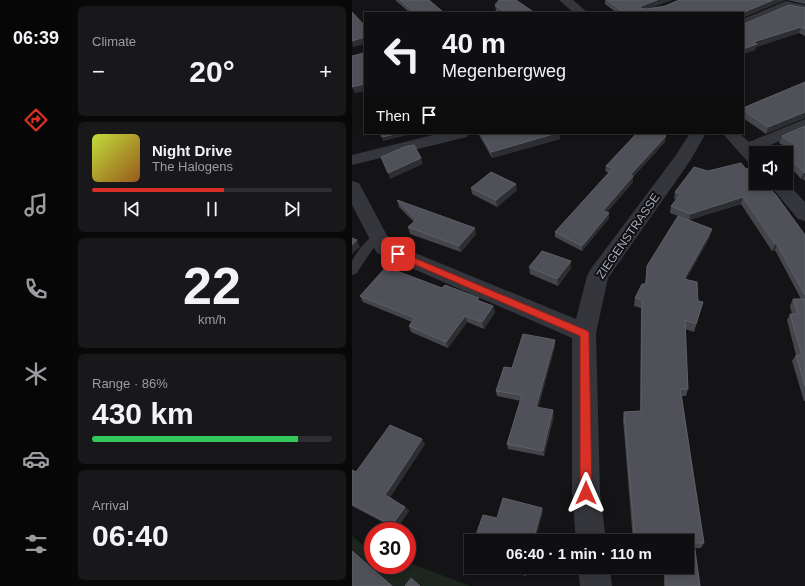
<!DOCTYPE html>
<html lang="en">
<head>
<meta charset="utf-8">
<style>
  :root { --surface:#0f0f11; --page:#18181a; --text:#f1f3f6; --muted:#9b9c9f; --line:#2f2f31; --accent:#d93025 }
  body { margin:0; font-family:Helvetica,sans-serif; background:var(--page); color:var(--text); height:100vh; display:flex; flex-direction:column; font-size:15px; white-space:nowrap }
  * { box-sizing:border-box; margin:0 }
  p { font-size:13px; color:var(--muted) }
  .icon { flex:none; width:22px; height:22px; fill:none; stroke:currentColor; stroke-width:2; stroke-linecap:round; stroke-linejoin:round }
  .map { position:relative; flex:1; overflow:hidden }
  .drawer { display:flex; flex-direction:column; gap:6px; padding:6px; background:#080809; width:280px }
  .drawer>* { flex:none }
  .hud { position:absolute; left:12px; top:12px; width:380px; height:122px; border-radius:0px; box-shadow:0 2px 6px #0003,0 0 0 1px var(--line); background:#0f0f11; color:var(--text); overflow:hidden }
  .buttons { position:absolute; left:397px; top:146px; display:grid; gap:8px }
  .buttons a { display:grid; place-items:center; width:44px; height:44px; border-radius:0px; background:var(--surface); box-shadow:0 2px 6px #0003,0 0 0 1px var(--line); font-size:20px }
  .speed { position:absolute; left:12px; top:522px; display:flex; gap:8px; font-size:20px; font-weight:700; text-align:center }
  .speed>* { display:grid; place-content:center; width:52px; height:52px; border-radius:50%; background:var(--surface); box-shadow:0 2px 6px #0003,0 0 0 1px var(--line); line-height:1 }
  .speed .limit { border:6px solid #d22; background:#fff; color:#111 }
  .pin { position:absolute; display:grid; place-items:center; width:34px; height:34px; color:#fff; margin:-17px; border-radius:8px; box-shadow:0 2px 6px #0006 }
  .me { position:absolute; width:44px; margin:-22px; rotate:0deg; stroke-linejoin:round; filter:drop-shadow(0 0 3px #0008) }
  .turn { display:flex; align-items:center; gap:14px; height:84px; padding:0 12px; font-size:18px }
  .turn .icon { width:52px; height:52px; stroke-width:2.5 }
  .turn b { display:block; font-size:28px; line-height:34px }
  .then { display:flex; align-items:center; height:38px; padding:0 12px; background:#0003; gap:8px; font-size:15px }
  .big { font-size:30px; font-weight:700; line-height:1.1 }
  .drawer .tile { flex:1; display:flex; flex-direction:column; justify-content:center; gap:6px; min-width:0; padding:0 14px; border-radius:6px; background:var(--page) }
  .drawer .dial { align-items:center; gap:0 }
  .dial b { font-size:52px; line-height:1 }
  .song { display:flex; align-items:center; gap:12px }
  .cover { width:48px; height:48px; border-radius:6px; background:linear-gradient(135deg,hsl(70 70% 55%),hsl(30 70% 35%)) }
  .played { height:4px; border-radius:2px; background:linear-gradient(90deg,var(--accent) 55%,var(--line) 55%) }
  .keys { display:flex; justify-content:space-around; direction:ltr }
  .heat { display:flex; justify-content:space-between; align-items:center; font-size:22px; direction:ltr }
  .charge { height:6px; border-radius:3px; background:linear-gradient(90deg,#34c759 86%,var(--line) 0) }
  .trip { position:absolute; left:112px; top:534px; width:230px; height:40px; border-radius:0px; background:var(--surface); box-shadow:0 2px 6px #0003,0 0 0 1px var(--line); font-weight:700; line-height:40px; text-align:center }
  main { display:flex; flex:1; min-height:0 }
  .menu { display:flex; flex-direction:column; width:72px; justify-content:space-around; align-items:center; background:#060607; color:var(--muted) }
  .menu .icon { width:28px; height:28px }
  .menu .selected { color:var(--accent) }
  .menu b { font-size:18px; color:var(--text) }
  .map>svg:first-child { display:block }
  .green { fill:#1c251e }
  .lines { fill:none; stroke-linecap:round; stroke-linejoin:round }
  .lane { fill:#35363c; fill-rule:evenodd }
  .street { fill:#35363c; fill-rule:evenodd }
  .wall { fill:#45464c }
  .shaded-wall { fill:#2d2e32 }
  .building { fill:#505158; stroke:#5d5f67 }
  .route { fill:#d93025; stroke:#8d1f18 }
  .labels { text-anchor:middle; stroke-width:4; stroke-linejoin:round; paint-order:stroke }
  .street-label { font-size:12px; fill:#a5aab8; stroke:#100f12 }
</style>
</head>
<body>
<main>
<nav class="menu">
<b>06:39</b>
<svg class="icon selected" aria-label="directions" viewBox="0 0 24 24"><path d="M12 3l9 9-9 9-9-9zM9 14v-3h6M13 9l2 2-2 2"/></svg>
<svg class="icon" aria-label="music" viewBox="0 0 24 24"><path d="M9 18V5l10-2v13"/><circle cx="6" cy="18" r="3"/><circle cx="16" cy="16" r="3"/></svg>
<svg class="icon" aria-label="phone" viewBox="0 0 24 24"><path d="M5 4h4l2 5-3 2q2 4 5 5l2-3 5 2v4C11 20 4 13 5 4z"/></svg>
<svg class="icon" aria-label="climate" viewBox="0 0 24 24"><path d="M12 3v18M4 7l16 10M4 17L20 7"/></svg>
<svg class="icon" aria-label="car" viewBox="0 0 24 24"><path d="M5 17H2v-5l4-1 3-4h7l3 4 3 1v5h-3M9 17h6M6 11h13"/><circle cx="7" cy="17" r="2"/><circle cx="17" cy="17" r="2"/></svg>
<svg class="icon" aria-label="filters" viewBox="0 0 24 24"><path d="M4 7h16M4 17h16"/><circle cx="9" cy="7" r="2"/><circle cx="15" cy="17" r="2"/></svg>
</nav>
<section class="drawer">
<div class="tile"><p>Climate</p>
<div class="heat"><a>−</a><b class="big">20°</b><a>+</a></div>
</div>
<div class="tile">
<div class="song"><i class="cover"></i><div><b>Night Drive</b><p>The Halogens</p></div></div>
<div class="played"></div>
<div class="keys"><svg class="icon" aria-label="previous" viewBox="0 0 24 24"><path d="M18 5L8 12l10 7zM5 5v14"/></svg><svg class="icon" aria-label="pause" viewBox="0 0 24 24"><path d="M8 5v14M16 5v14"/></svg><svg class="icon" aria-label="next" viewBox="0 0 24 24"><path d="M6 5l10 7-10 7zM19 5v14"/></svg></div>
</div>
<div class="tile dial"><b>22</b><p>km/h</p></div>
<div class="tile"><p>Range · 86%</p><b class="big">430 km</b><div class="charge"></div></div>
<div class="tile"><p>Arrival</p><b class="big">06:40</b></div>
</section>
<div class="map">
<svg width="453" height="586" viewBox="0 0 453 586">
  <rect width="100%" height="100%" fill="#141417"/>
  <!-- green -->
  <path class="green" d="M 0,536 L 12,546 L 21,549 L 21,565 L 55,565 L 55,562 L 118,586 L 0,586 Z"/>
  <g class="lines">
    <!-- lane -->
    <path class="lane" d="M 26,233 L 30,234 L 31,237 L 20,250 L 4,274 L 0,275 C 0,271 0,266 0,262 C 2,254 18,235 26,233 Z"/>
    <!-- street -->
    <path class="street" d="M 207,0 L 221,0 L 236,13 L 222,13 Z
      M 434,1 L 453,5 L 453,13 L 435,9 L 391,28 L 391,19 Z
      M 453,119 L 453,130 L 405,151 L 407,153 L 404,153 L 403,164 L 397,163 L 370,133 L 387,133 L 397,142 Z
      M 89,133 L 117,133 L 115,137 L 0,165 L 0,155 Z
      M 338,133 L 354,133 L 338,161 L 256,278 L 244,333 L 248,493 L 254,541 L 224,541 L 220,493 L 220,338 L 25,253 L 0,205 L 0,181 L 7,183 L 39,243 L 224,319 L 235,276 L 238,270 L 324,155 Z
      M 434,182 L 453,202 L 453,221 L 446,219 L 416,183 L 434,183 Z
      M 226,567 L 258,567 L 260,586 L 228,586 Z"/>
  </g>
  <!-- wall -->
  <path class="wall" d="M 43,0 L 77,0 L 91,12 L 94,13 L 58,13 Z
    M 253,0 L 320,0 L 297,8 L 433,0 L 392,17 L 392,24 L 453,8 L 453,36 L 447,33 L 404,47 L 403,50 L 391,54 L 391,13 L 265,13 L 253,4 Z
    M 435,0 L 453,0 L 453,4 Z
    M 143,5 L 183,13 L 146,13 L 144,11 Z
    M 453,82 L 414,134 L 391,118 L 391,108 Z
    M 453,126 L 453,181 L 451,179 L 449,179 L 434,162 L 434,153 L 430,153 L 431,150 L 436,148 L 427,143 L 430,136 Z
    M 126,133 L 208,133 L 208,139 L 140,158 Z
    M 313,142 L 281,177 L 281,182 L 255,212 L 257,218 L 230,251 L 203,237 L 203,232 L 257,173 L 253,171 L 254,166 Z
    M 356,171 L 404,183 L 420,183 L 418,188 L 417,188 L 453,235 L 453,401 L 452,401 L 440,361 L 444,355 L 435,320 L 438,314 L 440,314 L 438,306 L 441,299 L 449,299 L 423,250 L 420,251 L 389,204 L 337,220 L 358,237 L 334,279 L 346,301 L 351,302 L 342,332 L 333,329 L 336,389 L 334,396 L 330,396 L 352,543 L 349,548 L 343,548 L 348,586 L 312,586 L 312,567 L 335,567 L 335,541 L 281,541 L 271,419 L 272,412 L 288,411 L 289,308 L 282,306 L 283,298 L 293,284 L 295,266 L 334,219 L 318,213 L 319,206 L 325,200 L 322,199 L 323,192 Z
    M 119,188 L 165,190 L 145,207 L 120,194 Z
    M 45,200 L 124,234 L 109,252 L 58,234 L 56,227 L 62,222 L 47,207 Z
    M 177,267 L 219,268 L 206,286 L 178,274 Z
    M 90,288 L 141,306 L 143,312 L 132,329 L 115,322 L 96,348 L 59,332 L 57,326 L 60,322 L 11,302 L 8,296 Z
    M 203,346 L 186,408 L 202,416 L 192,456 L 156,449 L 155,444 L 169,401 L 145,396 L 144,391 L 160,368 Z
    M 73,444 L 38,497 L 57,511 L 44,529 L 0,506 L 0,470 L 4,472 Z
    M 139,567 L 176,567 L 174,576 Z"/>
  <!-- shaded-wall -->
  <path class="shaded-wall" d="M 305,0 L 320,0 L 288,12 L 288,8 L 289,6 Z
    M 421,0 L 433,0 L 391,17 L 392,12 Z
    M 449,27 L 447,33 L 404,47 L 403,50 L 391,54 L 391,49 L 401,42 Z
    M 13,37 L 13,44 L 1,47 L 0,41 Z
    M 13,84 L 13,91 L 3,93 L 0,87 Z
    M 453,112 L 453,118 L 414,134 L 416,127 Z
    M 48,133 L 56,133 L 56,135 L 31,141 L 30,137 Z
    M 205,133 L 208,133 L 208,139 L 140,158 L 139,152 Z
    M 314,136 L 313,142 L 281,177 L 281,182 L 251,216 L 251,211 L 278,175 Z
    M 69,158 L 71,164 L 38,179 L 36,173 Z
    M 453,172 L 453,175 L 451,179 L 449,179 L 452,173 Z
    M 412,183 L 420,183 L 418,188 L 410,190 Z
    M 164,184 L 165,190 L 145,207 L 144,200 Z
    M 391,197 L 389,204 L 337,220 L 338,214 Z
    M 257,213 L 257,218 L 230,251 L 230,246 Z
    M 123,228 L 124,234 L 109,252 L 107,246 Z
    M 360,229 L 358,237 L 330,287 L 332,279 Z
    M 5,240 L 8,247 L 0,254 L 0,245 Z
    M 423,244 L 425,244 L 423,250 L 420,251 Z
    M 219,261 L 219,268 L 206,286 L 205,279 Z
    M 141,306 L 143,312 L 132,329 L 130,322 Z
    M 113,316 L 115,322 L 96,348 L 94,342 Z
    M 203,340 L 203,346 L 185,413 L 184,407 Z
    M 201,410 L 202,416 L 192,456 L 191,451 Z
    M 70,439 L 73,444 L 37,499 L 33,495 Z
    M 53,507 L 57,511 L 44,529 L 40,525 Z
    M 190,508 L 191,512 L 183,541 L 181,541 Z
    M 0,550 L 41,586 L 40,586 L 0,551 Z
    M 174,567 L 176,567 L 174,576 L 172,573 Z"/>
  <!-- building -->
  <path class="building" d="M 48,0 L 77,0 L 91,12 L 93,12 L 94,13 L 63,13 Z
    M 147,0 L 164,0 L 183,13 L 154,13 L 143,5 Z
    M 255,0 L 305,0 L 289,6 L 288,8 L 295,9 L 313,6 L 327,0 L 421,0 L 392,12 L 392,24 L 437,5 L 453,8 L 453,29 L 449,27 L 401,42 L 405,44 L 391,49 L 391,13 L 273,13 Z
    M 0,12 L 13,26 L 13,37 L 0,41 Z
    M 12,53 L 13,54 L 13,84 L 0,87 L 0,56 Z
    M 453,82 L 453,112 L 416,127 L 391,110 L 391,108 Z
    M 453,126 L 453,172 L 452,173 L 431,150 L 445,146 L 430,136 Z
    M 28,133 L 48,133 L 30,137 Z
    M 129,133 L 205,133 L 139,152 Z
    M 285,133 L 311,133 L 314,136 L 278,175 L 281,176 L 251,211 L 257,213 L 230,246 L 203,232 L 261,168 L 254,166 Z
    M 62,145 L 69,158 L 36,173 L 29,157 L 52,147 Z
    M 389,163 L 394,169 L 404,166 L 404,183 L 412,183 L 424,195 L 453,235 L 453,295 L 425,244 L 423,244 L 391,197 L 338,214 L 319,206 L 329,194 L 323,192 L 342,167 L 356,171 Z
    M 139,172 L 164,184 L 144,200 L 119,188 Z
    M 45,200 L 123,228 L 107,246 L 56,227 L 64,220 Z
    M 326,216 L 360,229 L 332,279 L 345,282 L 346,301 L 351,302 L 344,324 L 333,320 L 336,389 L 328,389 L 352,543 L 342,543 L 348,586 L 314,586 L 314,567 L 335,567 L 335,541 L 283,541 L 272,412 L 289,411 L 290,300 L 283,298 L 290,284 L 294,284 L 295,266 Z
    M 0,238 L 5,240 L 0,245 Z
    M 190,251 L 219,261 L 205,279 L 177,267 Z
    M 34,267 L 90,288 L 93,285 L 127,298 L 125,300 L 141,306 L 130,322 L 113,316 L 94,342 L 57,326 L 63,318 L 8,296 Z
    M 441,299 L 453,299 L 453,386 L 444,355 L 450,355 L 438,314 L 446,314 Z
    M 171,334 L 203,340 L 184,407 L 201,410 L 191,451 L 155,444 L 170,395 L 144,391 L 152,367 L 160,368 Z
    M 38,425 L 70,439 L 33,495 L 53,507 L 40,525 L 0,504 L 0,470 L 4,472 Z
    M 151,498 L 190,508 L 181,541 L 122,541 L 131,515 L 145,518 Z
    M 119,549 L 119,559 L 116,558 Z
    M 0,551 L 40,586 L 0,586 Z
    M 150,567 L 174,567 L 172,573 Z
    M 59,578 L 68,586 L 53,586 Z"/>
  <!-- route -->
  <path class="route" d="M 46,251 L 236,331 L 237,333 L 240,493 L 238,497 L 234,499 L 230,497 L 228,493 L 228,336 L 43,256 L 42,254 Z"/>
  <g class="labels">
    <!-- street labels -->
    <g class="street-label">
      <text transform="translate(276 236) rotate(-55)" y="4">ZIEGENSTRASSE</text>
    </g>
  </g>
</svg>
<div class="buttons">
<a><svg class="icon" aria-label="sound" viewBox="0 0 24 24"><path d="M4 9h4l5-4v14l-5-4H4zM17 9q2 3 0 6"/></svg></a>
</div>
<div class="speed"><div class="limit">30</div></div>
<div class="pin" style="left:46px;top:254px;background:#d93025"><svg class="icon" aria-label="arrive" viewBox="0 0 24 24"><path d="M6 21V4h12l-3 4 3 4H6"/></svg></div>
<svg class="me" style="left:234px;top:493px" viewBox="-20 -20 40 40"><path d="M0-17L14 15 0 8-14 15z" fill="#d93025" stroke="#fff" stroke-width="4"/></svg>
<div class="trip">06:40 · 1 min · 110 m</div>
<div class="hud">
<div class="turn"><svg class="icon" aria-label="left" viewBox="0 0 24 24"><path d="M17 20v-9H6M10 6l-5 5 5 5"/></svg><div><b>40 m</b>Megenbergweg</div></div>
<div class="then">Then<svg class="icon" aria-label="arrive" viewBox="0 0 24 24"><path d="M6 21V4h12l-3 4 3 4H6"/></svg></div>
</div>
</div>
</main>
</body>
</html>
